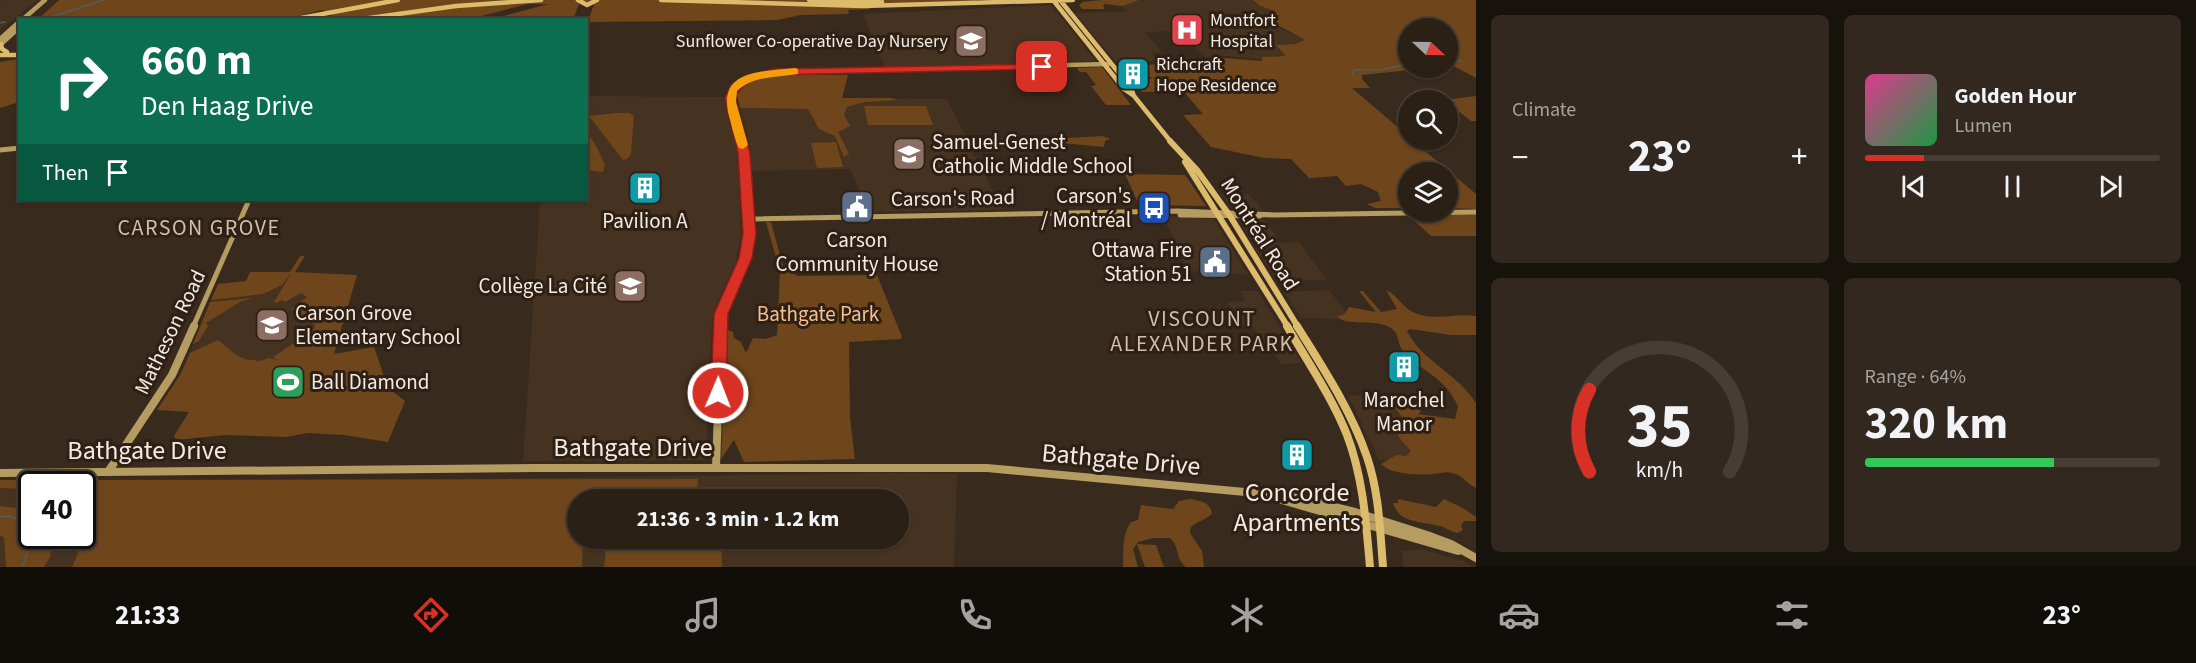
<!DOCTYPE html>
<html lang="en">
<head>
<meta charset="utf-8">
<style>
  :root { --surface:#2a2016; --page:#32281f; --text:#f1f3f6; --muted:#a5a3a1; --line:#463e35; --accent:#d93025 }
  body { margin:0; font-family:"Source Sans 3",sans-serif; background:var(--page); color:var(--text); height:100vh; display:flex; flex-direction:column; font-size:22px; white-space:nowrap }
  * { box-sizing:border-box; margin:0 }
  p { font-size:20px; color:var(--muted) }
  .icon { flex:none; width:33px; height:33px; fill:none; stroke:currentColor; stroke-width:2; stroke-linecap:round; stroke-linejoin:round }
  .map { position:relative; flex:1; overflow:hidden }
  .panel { display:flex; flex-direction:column; gap:15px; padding:15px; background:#17120c; width:720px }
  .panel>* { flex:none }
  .banner { position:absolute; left:18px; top:18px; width:570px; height:183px; border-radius:0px; box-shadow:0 2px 4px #0004,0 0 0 2px var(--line); background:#0b6e4f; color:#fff; overflow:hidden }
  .needle { width:39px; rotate:112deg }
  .tools { position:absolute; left:1398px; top:18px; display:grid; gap:12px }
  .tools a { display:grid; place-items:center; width:60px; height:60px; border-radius:50%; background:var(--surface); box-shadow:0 2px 4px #0004,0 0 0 2px var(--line); font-size:30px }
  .speed { position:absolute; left:18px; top:471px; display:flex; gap:12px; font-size:30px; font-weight:700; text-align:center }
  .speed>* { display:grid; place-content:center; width:78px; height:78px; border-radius:50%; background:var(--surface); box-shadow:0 2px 4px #0004,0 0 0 2px var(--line); line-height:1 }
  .speed .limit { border:3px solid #111; border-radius:9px; background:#fff; color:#111 }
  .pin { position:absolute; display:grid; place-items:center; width:51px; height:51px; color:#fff; margin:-26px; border-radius:12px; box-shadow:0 3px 9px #0006 }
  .me { position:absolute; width:66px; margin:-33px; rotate:1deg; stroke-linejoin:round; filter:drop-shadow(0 0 4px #0008) }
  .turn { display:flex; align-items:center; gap:21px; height:126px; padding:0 24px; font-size:27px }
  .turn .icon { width:78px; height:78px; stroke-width:2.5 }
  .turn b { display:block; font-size:42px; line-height:51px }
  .then { display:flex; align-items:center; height:57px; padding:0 24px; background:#0003; gap:12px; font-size:22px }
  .big { font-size:45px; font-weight:700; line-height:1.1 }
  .panel .card { flex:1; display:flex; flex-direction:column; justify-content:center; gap:9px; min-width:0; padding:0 21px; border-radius:9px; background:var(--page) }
  .panel .dial { align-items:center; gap:0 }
  .dial svg { height:156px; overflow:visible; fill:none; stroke:var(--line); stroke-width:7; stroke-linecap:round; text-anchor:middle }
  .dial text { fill:var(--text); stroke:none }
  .song { display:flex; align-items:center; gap:18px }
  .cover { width:72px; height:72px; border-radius:9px; background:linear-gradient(135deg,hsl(330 70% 55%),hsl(140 70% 35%)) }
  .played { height:6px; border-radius:3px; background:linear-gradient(90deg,var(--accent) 20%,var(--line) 20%) }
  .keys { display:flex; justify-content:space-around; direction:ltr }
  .heat { display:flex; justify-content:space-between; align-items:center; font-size:33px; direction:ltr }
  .charge { height:9px; border-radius:4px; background:linear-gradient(90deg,#34c759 64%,var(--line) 0) }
  .panel .tiles { flex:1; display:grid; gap:15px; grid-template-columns:repeat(2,1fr) }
  .trip { position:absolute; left:567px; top:489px; width:342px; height:60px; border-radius:30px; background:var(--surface); box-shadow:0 2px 4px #0004,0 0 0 2px var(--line); font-weight:700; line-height:60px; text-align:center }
  .dock { display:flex; height:96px; justify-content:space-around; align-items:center; background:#110d09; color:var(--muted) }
  .dock .icon { width:42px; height:42px }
  .dock .selected { color:var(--accent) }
  .dock b { font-size:27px; color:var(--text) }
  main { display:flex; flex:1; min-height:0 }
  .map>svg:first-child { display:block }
  .built { fill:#463220; fill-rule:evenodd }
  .green { fill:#6f451b }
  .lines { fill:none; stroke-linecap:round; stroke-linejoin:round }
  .stream { stroke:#535c5d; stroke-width:1.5 }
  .secondary-far2 { stroke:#b59c61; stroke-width:4.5 }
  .secondary-far1 { stroke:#b59c61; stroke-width:5 }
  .secondary { stroke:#b59c61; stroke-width:8 }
  .primary-far2 { stroke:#dcbb6d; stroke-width:4.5 }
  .primary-far1 { stroke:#dcbb6d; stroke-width:6 }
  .primary { stroke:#dcbb6d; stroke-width:8 }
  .route { fill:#d93025; stroke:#8d1f18; stroke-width:1.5 }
  .slow { fill:#f59e0b }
  .labels { text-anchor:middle; stroke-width:6; stroke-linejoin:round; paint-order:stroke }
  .far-poi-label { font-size:18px; fill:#f4eae2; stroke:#2e2014; text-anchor:start }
  .poi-label { font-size:21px; fill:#f4eae2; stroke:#2e2014; text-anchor:start }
  .street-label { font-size:21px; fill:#f4eae2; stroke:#2e2014 }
  .park-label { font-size:21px; fill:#f7bf8d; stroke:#2e2014 }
  .neighbourhood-label { font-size:22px; letter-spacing:1.5px; fill:#d0bdad; stroke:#2e2014 }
  .near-street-label { font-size:26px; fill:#f4eae2; stroke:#2e2014 }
  .near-poi-label { font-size:26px; fill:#f4eae2; stroke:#2e2014 }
</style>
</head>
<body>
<main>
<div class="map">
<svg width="1476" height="567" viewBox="0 0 1476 567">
  <rect width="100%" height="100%" fill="#382a1d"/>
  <!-- built -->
  <path class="built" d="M 3,0 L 38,0 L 0,30 L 0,1 Z
    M 1131,0 L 1253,0 L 1260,6 L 1275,11 L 1279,28 L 1305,40 L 1295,44 L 1276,45 L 1287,56 L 1263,57 L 1261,59 L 1225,56 L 1206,57 L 1180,31 L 1145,32 L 1162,52 L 1151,53 L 1159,61 L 1118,62 L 1115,61 L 1075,13 L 1126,11 L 1119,2 Z
    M 1051,5 L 1095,60 L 1093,61 L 885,68 L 863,14 Z
    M 587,96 L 724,97 L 738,152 L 741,236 L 736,262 L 716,305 L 712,320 L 706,460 L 523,461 L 540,200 L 586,200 Z
    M 819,98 L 947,99 L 1002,210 L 869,212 L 850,169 L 750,171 L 751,151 L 740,108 L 823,109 Z
    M 1221,194 L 1249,194 L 1262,210 L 1233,209 Z
    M 1163,216 L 1214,219 L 1248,275 L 1188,271 Z
    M 1242,220 L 1265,220 L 1278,238 L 1251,237 L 1240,223 Z
    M 1299,242 L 1312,260 L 1327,280 L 1278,281 L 1255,248 L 1261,243 Z
    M 250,272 L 357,275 L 334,354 L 183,369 L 218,284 L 246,281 Z
    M 1329,290 L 1352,319 L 1301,318 L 1284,292 Z
    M 1239,291 L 1258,291 L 1301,363 L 1282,364 L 1254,329 L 1246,329 L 1227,302 L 1245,301 Z
    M 1348,395 L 1392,397 L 1408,423 L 1420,462 L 1379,460 Z
    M 891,473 L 957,474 L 954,567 L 0,567 L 0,481 L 480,479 ZM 32,484 L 82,484 L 82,536 L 32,536 ZM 578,500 L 898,500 L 898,538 L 578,538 Z
    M 1422,549 L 1463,561 L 1473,567 L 1403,567 L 1402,551 Z"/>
  <!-- green -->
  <path class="green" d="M 59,0 L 977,0 L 978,3 L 871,5 L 870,9 L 848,10 L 849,14 L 800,15 L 778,20 L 588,22 L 594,4 L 579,4 L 573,20 L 492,19 L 548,4 L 527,4 L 467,20 L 337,19 L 323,10 L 279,20 L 37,20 Z
    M 1102,0 L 1139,0 L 1122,6 L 1105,4 L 1103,6 L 1105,9 L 1082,9 L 1079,5 L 1083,2 Z
    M 1253,0 L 1476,0 L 1476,78 L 1448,63 L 1448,28 L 1408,28 L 1408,68 L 1429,68 L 1362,75 L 1362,79 L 1370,88 L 1352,88 L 1408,136 L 1408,140 L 1412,140 L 1476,194 L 1476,209 L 1448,208 L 1448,172 L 1408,172 L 1408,208 L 1375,208 L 1367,204 L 1381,201 L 1378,192 L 1361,184 L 1346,186 L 1337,176 L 1309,178 L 1291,159 L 1264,158 L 1211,147 L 1183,115 L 1203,114 L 1183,91 L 1142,92 L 1130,80 L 1152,79 L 1142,65 L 1196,63 L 1225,58 L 1262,61 L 1262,57 L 1286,56 L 1276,45 L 1295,44 L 1305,40 L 1268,20 L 1275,11 L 1260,6 Z
    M 19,59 L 19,102 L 0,108 L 0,62 Z
    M 1102,67 L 1131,105 L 1106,105 L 1091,86 L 1096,85 L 1086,72 L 1080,72 L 1077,68 Z
    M 784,75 L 848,75 L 842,98 L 891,98 L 898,100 L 865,102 L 847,107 L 844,115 L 850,126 L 838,132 L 849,154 L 844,157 L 835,136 L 819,129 L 808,109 L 740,108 L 737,95 C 746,79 766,76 784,75 Z
    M 1476,96 L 1476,121 L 1471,121 L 1448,103 L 1448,100 L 1444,100 Z
    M 864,106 L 926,106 L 933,125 L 868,125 Z
    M 617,113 L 629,113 L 634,116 L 631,154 L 627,159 L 623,160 L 589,116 Z
    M 586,131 C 595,142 599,152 605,165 L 603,172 L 587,170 Z
    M 1103,136 L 1110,139 L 1105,141 L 1104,147 L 1062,143 L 1062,139 L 1066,138 Z
    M 836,142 L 843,167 L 817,168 L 811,143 Z
    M 1125,174 L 1185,175 L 1206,206 L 1139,205 Z
    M 1476,214 L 1476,236 L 1431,236 L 1409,216 Z
    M 766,222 L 771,222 L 784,270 L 794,270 L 796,276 L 877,275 L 902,337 L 901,339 L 849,342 L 850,418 L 855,459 L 744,462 L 734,440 L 721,459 L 727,330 L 733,332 L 734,338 L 741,342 L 746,353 L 753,338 L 766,339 L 777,335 L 780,272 Z
    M 300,256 L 305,256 L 295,272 L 357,275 L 334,354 L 374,347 L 388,388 L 405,401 L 388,442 L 344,435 L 308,433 L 286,437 L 226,435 L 176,440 L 174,436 L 189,412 L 157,410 L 180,375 L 190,353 L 218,340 C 230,349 240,362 257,360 L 256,362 L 269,358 L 278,360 L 273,357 L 300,339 L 311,335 L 315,325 L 291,309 L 307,297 L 301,293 L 285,302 L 282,300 L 276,303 L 274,302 L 292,272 L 282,285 L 263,294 L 211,300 L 218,284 L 246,281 L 250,272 L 290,272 Z
    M 1386,290 C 1396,293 1402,308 1415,313 C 1434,321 1456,313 1476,316 L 1476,335 L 1451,335 L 1410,329 L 1407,331 C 1422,361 1457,373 1476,403 L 1476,488 C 1467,484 1463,475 1452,473 C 1445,471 1439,474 1433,474 C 1418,475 1391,475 1381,464 L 1396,455 L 1406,456 L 1411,451 L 1400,439 L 1394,427 L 1406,422 L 1392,404 L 1392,400 L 1401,399 L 1415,403 L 1421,411 L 1418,414 L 1455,419 L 1458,406 C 1444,376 1423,373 1403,351 C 1396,342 1401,332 1387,326 C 1371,319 1351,327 1337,317 L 1345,314 L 1349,307 L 1376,312 L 1359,291 L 1363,291 L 1381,312 L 1397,309 Z
    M 253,298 L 240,302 L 206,323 L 208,326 L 199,341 L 193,344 L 210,302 Z
    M 698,479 L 697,491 L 624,491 L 600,499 L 578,500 L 578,538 L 583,539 L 582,567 L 72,567 C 86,541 82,514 82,484 L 32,484 L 31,489 L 0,488 L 0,480 Z
    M 1190,499 C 1200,501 1210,501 1212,514 C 1205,520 1198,521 1191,527 L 1190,533 L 1202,551 L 1204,567 L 1186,567 C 1175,559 1180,547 1170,538 L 1153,538 L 1138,542 L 1133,549 L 1138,567 L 1123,567 C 1124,551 1121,536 1131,522 L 1138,520 L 1141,505 L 1173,509 L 1179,501 Z
    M 1398,499 L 1436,507 L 1444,499 L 1463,508 L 1476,517 L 1476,521 L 1464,521 L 1461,526 L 1463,530 L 1457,533 C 1450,531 1445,527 1439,526 C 1422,521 1399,524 1393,503 L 1398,503 Z
    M 0,506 L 31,510 L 32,536 L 54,536 L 50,557 L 44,567 L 6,567 L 4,537 L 0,536 Z
    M 607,539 L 721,539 L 722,567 L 604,567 Z
    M 1137,544 L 1156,545 L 1164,567 L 1145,567 Z"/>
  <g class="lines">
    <!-- stream -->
    <path class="stream" d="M 42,20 L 103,0
      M 0,23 L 5,22
      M 1448,61 L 1461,61
      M 1354,77 L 1352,72 L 1355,70 L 1380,70 L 1408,64
      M 0,517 L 8,516 L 27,522 L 32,531
      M 22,567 L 34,536"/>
    <!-- secondary-far2 -->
    <path class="secondary-far2" d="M 22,20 L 45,0
      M 0,39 L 19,22
      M 0,45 L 20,27
      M 742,142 L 730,98 L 734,87 L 752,77 L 775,72 L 1109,64"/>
    <!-- secondary-far1 -->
    <path class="secondary-far1" d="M 0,150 L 20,148
      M 1180,215 L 1260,216
      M 1273,215 L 1476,212
      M 749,219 L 1178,211 L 1275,215
      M 193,327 L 249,200
      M 721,327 C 721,301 739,282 746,257 C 753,232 749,167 742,141"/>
    <!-- secondary -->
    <path class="secondary" d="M 716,467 L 721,326
      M 108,472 L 172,375 L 194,326
      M 0,473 L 537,468 L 987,468 L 1288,496 L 1355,512 L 1427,535 L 1451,544 L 1476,558
      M 1275,498 L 1458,551"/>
    <!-- primary-far2 -->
    <path class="primary-far2" d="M 578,0 L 587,5 L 597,0
      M 661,0 L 863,6 L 1073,0
      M 809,0 L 882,2
      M 1053,0 L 1124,89 L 1134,96 L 1171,142
      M 1060,0 L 1131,88 L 1134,96
      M 290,20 L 398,0
      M 355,20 L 456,6 L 541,0
      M 1,44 L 2,49 L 7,52
      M 0,55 L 20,55"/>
    <!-- primary-far1 -->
    <path class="primary-far1" d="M 1170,141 L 1197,170 L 1230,216 L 1298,327
      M 1185,162 L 1288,327"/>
    <!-- primary -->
    <path class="primary" d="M 1287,326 C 1307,361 1332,397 1347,435 C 1363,477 1366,522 1370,567
      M 1297,326 C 1323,368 1351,410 1367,457 C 1379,492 1380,530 1383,567"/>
  </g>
  <!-- route -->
  <path class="route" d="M 1042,64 L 1045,65 L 1045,69 L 775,75 L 755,79 L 739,89 L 735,98 L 750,153 L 756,234 L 752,258 L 728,314 L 726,393 L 724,397 L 713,397 L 711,393 L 714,314 L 739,258 L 743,234 L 738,153 L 725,98 L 731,85 L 748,75 L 775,69 Z"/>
  <!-- slow -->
  <path class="slow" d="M 795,68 L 798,69 L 798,74 C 776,78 755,75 737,91 L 736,102 L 748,145 L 743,149 L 739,148 C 734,138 732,126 729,116 C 717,69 761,72 795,68 Z"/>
  <!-- icons -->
  <defs>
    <g id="hospital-square" transform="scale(1.725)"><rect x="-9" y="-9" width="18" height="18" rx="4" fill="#e0444e" stroke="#2e2014"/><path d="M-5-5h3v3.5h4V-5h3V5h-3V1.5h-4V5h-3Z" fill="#fff"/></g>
    <g id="school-square" transform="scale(1.725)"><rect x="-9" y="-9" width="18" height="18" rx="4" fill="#8d6e63" stroke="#2e2014"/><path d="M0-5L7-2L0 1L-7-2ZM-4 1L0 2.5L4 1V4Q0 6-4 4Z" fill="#fff"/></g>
    <g id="building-square" transform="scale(1.725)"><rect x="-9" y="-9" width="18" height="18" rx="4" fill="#0f9aa8" stroke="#2e2014"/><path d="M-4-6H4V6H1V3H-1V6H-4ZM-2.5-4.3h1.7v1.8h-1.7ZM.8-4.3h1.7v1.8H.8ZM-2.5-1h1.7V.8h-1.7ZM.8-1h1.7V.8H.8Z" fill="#fff"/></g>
    <g id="civic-square" transform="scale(1.725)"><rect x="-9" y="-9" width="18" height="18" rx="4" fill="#5c6f8a" stroke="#2e2014"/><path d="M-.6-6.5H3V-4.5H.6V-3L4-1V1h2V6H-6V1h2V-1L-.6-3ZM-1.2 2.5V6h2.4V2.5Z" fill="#fff"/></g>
    <g id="bus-square" transform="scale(1.725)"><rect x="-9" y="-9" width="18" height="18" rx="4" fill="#1a4fb4" stroke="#2e2014"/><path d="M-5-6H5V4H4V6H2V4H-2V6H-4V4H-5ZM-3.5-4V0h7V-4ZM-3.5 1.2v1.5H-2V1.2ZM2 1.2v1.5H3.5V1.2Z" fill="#fff"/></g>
    <g id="university-square" transform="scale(1.725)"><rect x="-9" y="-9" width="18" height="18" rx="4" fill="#8d6e63" stroke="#2e2014"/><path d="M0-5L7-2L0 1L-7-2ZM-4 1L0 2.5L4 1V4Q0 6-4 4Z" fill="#fff"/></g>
    <g id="stadium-square" transform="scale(1.725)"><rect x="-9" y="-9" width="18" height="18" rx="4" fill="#2e9e5b" stroke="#2e2014"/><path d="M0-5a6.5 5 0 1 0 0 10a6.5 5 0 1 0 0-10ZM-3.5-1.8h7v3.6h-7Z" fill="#fff"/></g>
  </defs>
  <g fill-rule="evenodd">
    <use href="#hospital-square" x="1187" y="30"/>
    <use href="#school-square" x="971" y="41"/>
    <use href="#building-square" x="1133" y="74"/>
    <use href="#school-square" x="909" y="154"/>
    <use href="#building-square" x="645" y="188"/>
    <use href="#civic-square" x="857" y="207"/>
    <use href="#bus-square" x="1154" y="208"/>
    <use href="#civic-square" x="1215" y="262"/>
    <use href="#university-square" x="630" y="286"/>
    <use href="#school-square" x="272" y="325"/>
    <use href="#building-square" x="1404" y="367"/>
    <use href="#stadium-square" x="288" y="382"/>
    <use href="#building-square" x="1297" y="455"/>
  </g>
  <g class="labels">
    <!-- far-poi labels -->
    <g class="far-poi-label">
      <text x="1210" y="26">Montfort<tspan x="1210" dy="21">Hospital</tspan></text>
      <text x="948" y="47" text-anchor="end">Sunflower Co-operative Day Nursery</text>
      <text x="1156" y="70">Richcraft<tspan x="1156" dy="21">Hope Residence</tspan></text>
    </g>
    <!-- poi labels -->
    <g class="poi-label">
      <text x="932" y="149">Samuel-Genest<tspan x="932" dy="24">Catholic Middle School</tspan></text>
      <text x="1131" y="203" text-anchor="end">Carson's<tspan x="1131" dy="24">/ Montréal</tspan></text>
      <text x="645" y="228" text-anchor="middle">Pavilion A</text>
      <text x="857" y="247" text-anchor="middle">Carson<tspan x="857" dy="24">Community House</tspan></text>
      <text x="1192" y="257" text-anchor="end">Ottawa Fire<tspan x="1192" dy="24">Station 51</tspan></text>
      <text x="607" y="293" text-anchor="end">Collège La Cité</text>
      <text x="295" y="320">Carson Grove<tspan x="295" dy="24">Elementary School</tspan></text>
      <text x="311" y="389">Ball Diamond</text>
      <text x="1404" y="407" text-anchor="middle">Marochel<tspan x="1404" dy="24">Manor</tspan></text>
    </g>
    <!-- street labels -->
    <g class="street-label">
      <text transform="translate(953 198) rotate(-1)" y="7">Carson's Road</text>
      <text transform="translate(1260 234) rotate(58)" y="7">Montréal Road</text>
      <text transform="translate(170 332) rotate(-64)" y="7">Matheson Road</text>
    </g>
    <!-- park labels -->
    <g class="park-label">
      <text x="818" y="321">Bathgate Park</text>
    </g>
    <!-- neighbourhood labels -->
    <g class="neighbourhood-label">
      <text x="199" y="235">CARSON GROVE</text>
      <text x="1202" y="326">VISCOUNT<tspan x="1202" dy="25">ALEXANDER PARK</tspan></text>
    </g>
    <!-- near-street labels -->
    <g class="near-street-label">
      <text x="633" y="456">Bathgate Drive</text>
      <text x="147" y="459">Bathgate Drive</text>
      <text transform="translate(1121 459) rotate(5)" y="9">Bathgate Drive</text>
    </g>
    <!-- near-poi labels -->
    <g class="near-poi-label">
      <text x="1297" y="501">Concorde<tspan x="1297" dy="30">Apartments</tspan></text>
    </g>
  </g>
</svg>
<div class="tools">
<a><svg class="needle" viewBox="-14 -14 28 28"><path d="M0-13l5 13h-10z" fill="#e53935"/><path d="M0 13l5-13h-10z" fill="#a5a3a1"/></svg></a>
<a><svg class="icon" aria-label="search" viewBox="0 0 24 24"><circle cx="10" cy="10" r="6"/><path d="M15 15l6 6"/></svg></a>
<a><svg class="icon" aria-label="layers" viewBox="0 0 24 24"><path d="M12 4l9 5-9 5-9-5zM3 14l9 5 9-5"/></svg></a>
</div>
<div class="speed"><div class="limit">40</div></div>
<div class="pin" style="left:1042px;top:67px;background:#d93025"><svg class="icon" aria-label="arrive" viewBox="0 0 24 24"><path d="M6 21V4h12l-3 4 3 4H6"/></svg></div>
<svg class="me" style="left:718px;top:393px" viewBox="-20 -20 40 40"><circle r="17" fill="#d93025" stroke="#fff" stroke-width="3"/><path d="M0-11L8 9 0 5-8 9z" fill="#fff"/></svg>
<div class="trip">21:36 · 3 min · 1.2 km</div>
<div class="banner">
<div class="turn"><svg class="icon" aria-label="right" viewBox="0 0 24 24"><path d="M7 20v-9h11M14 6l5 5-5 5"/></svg><div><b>660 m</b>Den Haag Drive</div></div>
<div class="then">Then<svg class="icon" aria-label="arrive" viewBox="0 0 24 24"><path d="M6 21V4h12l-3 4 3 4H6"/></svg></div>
</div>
</div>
<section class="panel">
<div class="tiles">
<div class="card"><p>Climate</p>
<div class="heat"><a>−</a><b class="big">23°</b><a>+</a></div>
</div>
<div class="card">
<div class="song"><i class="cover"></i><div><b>Golden Hour</b><p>Lumen</p></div></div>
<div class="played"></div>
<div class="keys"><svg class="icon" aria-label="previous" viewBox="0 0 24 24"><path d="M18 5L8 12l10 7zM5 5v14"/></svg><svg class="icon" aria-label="pause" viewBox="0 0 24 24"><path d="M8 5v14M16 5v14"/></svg><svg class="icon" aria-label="next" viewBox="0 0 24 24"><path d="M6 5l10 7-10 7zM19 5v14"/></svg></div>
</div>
<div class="card dial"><svg viewBox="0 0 100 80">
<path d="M14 69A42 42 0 1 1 86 69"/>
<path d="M14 69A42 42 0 0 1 14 27" stroke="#d93025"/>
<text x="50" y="56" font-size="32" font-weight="700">35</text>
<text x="50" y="72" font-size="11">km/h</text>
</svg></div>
<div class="card"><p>Range · 64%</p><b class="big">320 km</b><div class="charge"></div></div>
</div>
</section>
</main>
<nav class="dock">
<b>21:33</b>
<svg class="icon selected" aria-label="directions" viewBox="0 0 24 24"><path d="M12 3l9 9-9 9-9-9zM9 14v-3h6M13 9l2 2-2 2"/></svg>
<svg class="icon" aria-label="music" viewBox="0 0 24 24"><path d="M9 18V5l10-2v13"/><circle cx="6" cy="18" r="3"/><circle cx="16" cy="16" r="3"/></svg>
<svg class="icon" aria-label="phone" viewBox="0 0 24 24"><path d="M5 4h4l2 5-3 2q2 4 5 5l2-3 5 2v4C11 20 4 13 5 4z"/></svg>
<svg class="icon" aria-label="climate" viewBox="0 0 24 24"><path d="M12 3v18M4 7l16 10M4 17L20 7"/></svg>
<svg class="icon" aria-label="car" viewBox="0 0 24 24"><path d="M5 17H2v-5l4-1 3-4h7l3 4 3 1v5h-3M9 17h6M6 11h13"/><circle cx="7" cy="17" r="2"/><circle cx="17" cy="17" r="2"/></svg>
<svg class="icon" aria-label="filters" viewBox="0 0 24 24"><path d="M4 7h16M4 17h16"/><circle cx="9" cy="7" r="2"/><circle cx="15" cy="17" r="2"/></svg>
<b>23°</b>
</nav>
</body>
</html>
